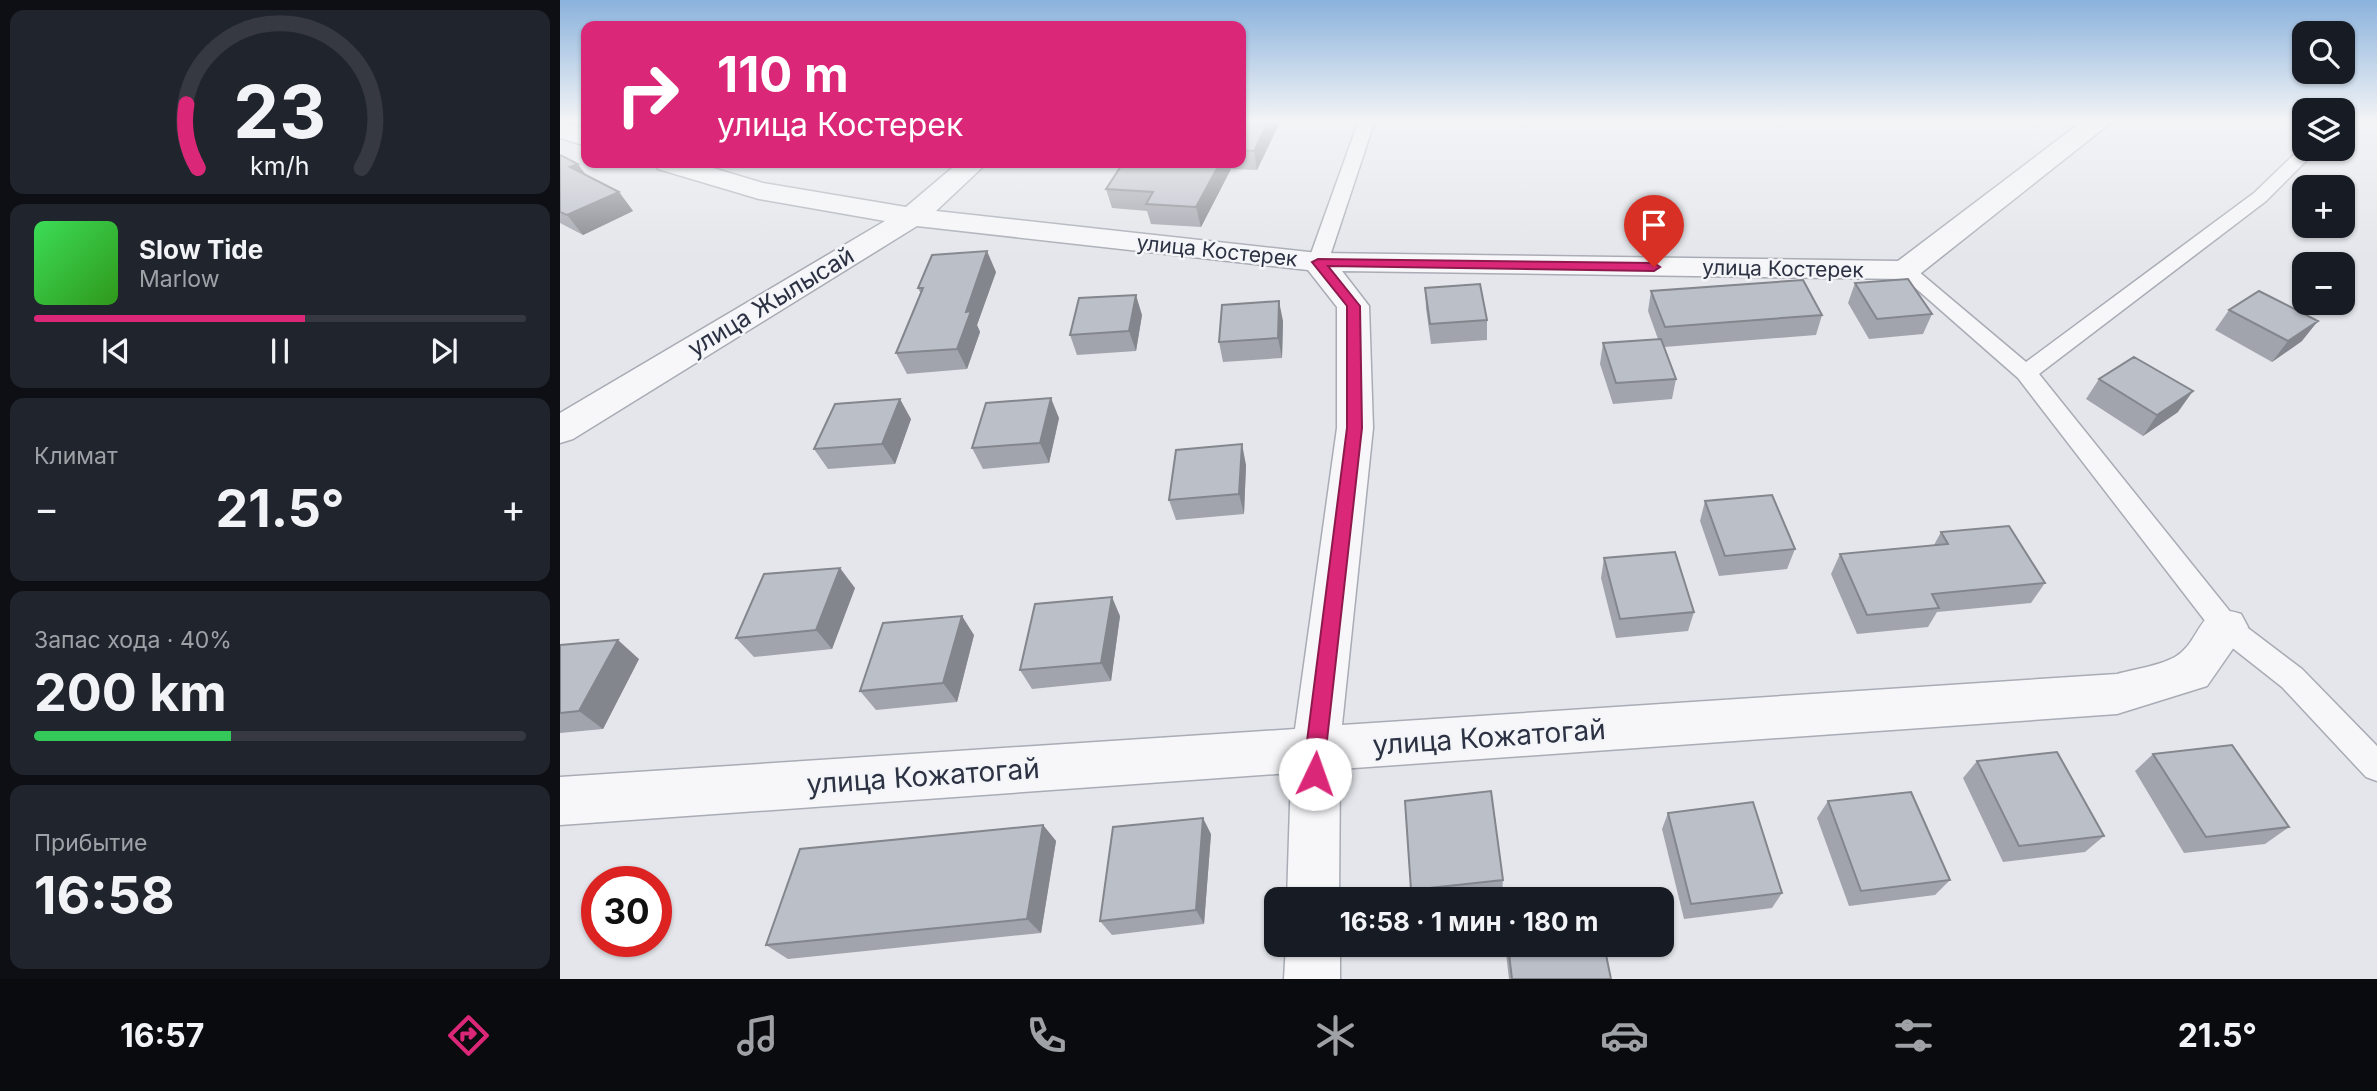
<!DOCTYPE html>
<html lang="ru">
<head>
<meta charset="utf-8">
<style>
  :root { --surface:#171b24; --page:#20242c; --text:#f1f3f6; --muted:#9ea1a6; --line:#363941; --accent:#db2777 }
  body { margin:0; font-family:Inter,sans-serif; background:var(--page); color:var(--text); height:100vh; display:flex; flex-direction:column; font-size:26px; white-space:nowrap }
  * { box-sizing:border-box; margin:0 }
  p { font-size:23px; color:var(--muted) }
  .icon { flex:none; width:38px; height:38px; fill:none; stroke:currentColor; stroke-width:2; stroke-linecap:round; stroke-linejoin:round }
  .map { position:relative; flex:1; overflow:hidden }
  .panel { display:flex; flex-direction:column; gap:10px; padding:10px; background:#0d0f14; width:560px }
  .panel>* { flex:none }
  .banner { position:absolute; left:21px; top:21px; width:665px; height:147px; border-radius:14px; box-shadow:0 2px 5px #0004; background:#db2777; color:#fff; overflow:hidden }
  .controls { position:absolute; left:1732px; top:21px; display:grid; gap:14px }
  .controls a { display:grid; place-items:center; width:63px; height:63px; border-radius:14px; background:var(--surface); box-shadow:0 2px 5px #0004; font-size:35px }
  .speed { position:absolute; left:21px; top:866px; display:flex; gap:14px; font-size:35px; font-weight:700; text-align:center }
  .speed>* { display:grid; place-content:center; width:91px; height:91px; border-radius:50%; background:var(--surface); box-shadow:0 2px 5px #0004; line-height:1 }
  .speed .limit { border:10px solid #d22; background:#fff; color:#111 }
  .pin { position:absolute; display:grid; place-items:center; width:60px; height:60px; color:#fff; margin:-72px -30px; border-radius:50% 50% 50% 0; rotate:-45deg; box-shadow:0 0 7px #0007 }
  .pin .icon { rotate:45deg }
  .me { position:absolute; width:77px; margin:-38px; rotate:3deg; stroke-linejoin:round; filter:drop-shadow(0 0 5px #0008) }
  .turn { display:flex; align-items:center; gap:24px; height:147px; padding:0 21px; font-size:32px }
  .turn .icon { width:91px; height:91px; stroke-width:2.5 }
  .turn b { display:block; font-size:49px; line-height:60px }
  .big { font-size:52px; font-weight:700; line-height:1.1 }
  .panel .card { flex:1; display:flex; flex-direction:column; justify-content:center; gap:10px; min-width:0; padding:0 24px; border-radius:14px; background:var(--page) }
  .panel .dial { align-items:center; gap:0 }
  .dial svg { height:182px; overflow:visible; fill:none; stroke:var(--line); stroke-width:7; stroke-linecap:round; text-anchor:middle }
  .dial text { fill:var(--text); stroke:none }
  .song { display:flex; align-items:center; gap:21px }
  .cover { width:84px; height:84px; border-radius:10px; background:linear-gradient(135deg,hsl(130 70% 55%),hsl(110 70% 35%)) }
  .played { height:7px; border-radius:4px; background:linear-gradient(90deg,var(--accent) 55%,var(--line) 55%) }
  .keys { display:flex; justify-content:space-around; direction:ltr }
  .heat { display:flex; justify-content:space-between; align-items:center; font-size:38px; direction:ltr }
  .charge { height:10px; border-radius:5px; background:linear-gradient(90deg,#34c759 40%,var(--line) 0) }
  .trip { position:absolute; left:704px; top:887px; width:410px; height:70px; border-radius:14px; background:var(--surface); box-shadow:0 2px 5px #0004; font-weight:700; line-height:70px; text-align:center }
  .menu { display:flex; height:112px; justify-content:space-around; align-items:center; background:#090b0e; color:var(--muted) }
  .menu .icon { width:49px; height:49px }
  .menu .selected { color:var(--accent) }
  .menu b { font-size:32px; color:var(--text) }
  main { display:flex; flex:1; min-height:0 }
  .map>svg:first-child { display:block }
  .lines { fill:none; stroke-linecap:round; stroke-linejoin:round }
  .service-casing { stroke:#a9acb5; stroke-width:3 }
  .minor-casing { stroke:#a9acb5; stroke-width:3 }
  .service { fill:#f7f7fa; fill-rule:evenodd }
  .minor { fill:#f7f7fa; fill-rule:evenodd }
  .wall { fill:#a1a4ac }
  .shaded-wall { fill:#83868c }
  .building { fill:#bbbfc8; stroke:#83868c; stroke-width:2 }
  .route { fill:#db2777; stroke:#8e194d; stroke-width:2 }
  .labels { text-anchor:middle; stroke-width:5; stroke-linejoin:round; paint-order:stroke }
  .far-street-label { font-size:21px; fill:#2c3243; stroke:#f4f5f8 }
  .street-label { font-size:24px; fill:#2c3243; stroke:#f4f5f8 }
  .near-street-label { font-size:28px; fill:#2c3243; stroke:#f4f5f8 }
</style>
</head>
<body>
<main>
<section class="panel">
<div class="card dial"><svg viewBox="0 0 100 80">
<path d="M14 69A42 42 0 1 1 86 69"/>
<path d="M14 69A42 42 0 0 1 9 41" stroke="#db2777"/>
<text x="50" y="56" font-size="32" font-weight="700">23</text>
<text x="50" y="72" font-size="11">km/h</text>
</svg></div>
<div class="card">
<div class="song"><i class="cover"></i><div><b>Slow Tide</b><p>Marlow</p></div></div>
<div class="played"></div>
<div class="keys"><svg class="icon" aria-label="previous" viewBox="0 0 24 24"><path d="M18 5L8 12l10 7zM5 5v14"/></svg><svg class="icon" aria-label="pause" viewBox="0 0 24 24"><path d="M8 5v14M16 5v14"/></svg><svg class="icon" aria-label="next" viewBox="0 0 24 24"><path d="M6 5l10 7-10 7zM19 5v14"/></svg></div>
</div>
<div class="card"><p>Климат</p>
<div class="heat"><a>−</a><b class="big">21.5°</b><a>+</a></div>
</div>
<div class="card"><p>Запас хода · 40%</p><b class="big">200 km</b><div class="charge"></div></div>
<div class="card"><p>Прибытие</p><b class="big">16:58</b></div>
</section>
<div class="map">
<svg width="1817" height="979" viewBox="0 0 1817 979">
  <rect width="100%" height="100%" fill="#e4e6eb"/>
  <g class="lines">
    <!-- service casing -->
    <g class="service-casing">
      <path id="service" d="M 799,120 L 815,120 L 768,262 L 765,266 L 751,266 L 748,262 Z
        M 1744,145 L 1745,149 L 1758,149 L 1706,201 L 1479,374 L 1676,619 L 1742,669 L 1817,746 L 1817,781 L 1806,777 L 1722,687 L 1656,635 L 1458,378 L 1335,270 L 1338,266 L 1352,266 L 1466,362 L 1694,193 Z"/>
    </g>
    <!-- minor casing -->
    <g class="minor-casing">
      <path id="minor" d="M 1524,120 L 1554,120 L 1356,277 L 1345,279 L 782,271 L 809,306 L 813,428 L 782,725 L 1557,674 C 1575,669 1599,666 1615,657 C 1643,641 1637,599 1681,614 L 1688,627 L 1647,686 L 1557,714 L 780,769 L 779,900 L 727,900 L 731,773 L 0,825 L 0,777 L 735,729 L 777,428 L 777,307 L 748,270 L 357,226 L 13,439 L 0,443 L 0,413 L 325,221 L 199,199 L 98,169 L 95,163 L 136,163 L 203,183 L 346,207 L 398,163 L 427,163 L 376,211 L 758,253 L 1338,261 Z
        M 0,121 L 26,129 L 26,146 L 0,138 Z
        M 726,945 L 780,945 L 780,979 L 724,979 Z"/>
    </g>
    <!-- service -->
    <use href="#service" class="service"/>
    <!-- minor -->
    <use href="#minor" class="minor"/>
  </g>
  <!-- wall -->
  <path class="wall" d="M 681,120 L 721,120 L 697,170 L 671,169 L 641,227 L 591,224 L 587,211 L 552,208 L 546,189 L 563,163 L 681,163 Z
    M 0,155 L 27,176 L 59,192 L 73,211 L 23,235 L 0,223 Z
    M 436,272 L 417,325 L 420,332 L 407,369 L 347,374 L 336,353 L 361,294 L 358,288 Z
    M 1295,283 L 1372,314 L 1363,334 L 1309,339 L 1288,303 Z
    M 865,288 L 927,320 L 927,340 L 871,344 L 866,308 Z
    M 1091,291 L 1262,315 L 1256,335 L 1104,347 L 1116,379 L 1112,399 L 1053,404 L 1040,364 L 1043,343 L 1098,339 L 1088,311 Z
    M 1669,310 L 1742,341 L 1712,362 L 1655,330 Z
    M 582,315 L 576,351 L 517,355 L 510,335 Z
    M 723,321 L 722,358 L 663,362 L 659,342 Z
    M 1539,379 L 1618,412 L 1583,436 L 1526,399 Z
    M 499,418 L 489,463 L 423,469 L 412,448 Z
    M 351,419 L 335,464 L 268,469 L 254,449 Z
    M 686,465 L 684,514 L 616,520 L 609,500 Z
    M 1145,501 L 1235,549 L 1227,569 L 1159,576 L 1140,521 Z
    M 1381,532 L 1485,583 L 1471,603 L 1377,612 L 1368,627 L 1297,634 L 1271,574 L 1280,554 L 1374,545 Z
    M 1044,558 L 1134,612 L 1128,631 L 1056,638 L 1041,578 Z
    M 295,588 L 272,649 L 194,657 L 176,638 Z
    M 560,616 L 551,681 L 472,689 L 460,670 Z
    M 414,635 L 397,702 L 316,710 L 300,691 Z
    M 0,645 L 79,659 L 43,729 L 0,733 Z
    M 1593,754 L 1729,827 L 1705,844 L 1624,853 L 1575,771 Z
    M 1417,761 L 1544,836 L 1525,852 L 1443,862 L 1403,778 Z
    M 845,801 L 943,880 L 942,895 L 903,900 L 853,900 Z
    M 1268,801 L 1390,880 L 1375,895 L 1289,906 L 1257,818 Z
    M 1108,813 L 1222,893 L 1212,908 L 1124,919 L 1102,829 Z
    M 483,825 L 496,841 L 481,933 L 228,959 L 206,945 Z
    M 651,834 L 644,924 L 552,935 L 540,921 Z
    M 945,945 L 1044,945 L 1051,979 L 949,979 Z"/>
  <!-- shaded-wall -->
  <path class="shaded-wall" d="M 709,120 L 721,120 L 697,170 L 694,151 Z
    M 660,163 L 670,163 L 671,169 L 641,227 L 636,207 Z
    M 18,164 L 32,183 L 10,167 Z
    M 59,192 L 73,211 L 23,235 L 7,215 Z
    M 427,251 L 436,272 L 417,325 L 420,332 L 407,369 L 397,349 L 406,312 Z
    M 576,295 L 582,315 L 576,351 L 569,331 Z
    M 719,301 L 723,321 L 722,358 L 718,338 Z
    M 1758,321 L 1742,341 L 1712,362 L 1728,341 Z
    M 1633,391 L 1618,412 L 1583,436 L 1597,415 Z
    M 491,398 L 499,418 L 489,463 L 480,443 Z
    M 340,399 L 351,419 L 335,464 L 322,444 Z
    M 682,444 L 686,465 L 684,514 L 679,494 Z
    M 280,568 L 295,588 L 272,649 L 256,630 Z
    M 552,597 L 560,616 L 551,681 L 541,663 Z
    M 402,616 L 414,635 L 397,702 L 383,683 Z
    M 58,640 L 79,659 L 43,729 L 19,711 Z
    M 643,818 L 651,834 L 644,924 L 636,910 Z
    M 483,825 L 496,841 L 481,933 L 467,919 Z"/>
  <!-- building -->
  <path class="building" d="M 681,120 L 709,120 L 694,151 L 681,150 Z
    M 0,155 L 18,164 L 10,167 L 59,192 L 7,215 L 0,212 Z
    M 563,163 L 660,163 L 636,207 L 586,204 L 593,192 L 546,189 Z
    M 427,251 L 406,312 L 411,311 L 397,349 L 336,353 L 363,288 L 358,288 L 372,255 Z
    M 1348,279 L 1372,314 L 1317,319 L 1295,283 Z
    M 1243,280 L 1262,315 L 1105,327 L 1091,291 Z
    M 920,284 L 927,320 L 870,324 L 865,288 Z
    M 1699,291 L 1758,321 L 1728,341 L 1669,310 Z
    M 576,295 L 569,331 L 510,335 L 519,298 Z
    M 719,301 L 718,338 L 659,342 L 662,305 Z
    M 1101,339 L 1116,379 L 1056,383 L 1043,343 Z
    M 1574,357 L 1633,391 L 1597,415 L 1539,379 Z
    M 491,398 L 480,443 L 412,448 L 426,403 Z
    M 340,399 L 322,444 L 254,449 L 275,404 Z
    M 682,444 L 679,494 L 609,500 L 616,450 Z
    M 1212,495 L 1235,549 L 1165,556 L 1145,501 Z
    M 1449,526 L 1485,583 L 1372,594 L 1379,608 L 1307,615 L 1280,554 L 1388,544 L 1381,532 Z
    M 1115,552 L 1134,612 L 1060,619 L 1044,558 Z
    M 280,568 L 256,630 L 176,638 L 204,574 Z
    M 552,597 L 541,663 L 460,670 L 475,604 Z
    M 402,616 L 383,683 L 300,691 L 323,623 Z
    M 58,640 L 19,711 L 0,713 L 0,645 Z
    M 1672,745 L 1729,827 L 1646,837 L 1593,754 Z
    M 1497,752 L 1544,836 L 1459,846 L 1417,761 Z
    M 931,791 L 943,880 L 851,890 L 845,801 Z
    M 1351,792 L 1390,880 L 1301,891 L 1268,801 Z
    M 1193,802 L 1222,893 L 1131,904 L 1108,813 Z
    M 643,818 L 636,910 L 540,921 L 553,827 Z
    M 483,825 L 467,919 L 206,945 L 240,849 Z
    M 948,945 L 1044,945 L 1051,979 L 952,979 Z"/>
  <!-- sky -->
  <linearGradient id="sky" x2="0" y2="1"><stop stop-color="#8bb2dc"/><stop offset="0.47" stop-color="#f3f4f6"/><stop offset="1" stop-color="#f3f4f6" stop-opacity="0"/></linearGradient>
  <rect width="1817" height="257" fill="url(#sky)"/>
  <!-- route -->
  <path class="route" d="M 758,259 L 1094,263 L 1100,267 L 1094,271 L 768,266 L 800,306 L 802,428 L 766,749 L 765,774 L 763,781 L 755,784 L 748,781 L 745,774 L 746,749 L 787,428 L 787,306 L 752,262 Z"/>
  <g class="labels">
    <!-- far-street labels -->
    <g class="far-street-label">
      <text transform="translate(657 251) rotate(6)" y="7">улица Костерек</text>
      <text transform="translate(1223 269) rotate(1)" y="7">улица Костерек</text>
    </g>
    <!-- street labels -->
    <g class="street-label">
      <text transform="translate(211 302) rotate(-31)" y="8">улица Жылысай</text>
    </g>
    <!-- near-street labels -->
    <g class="near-street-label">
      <text transform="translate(929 737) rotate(-4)" y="10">улица Кожатогай</text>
      <text transform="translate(363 776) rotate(-4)" y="10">улица Кожатогай</text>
    </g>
  </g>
</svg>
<div class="controls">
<a><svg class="icon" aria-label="search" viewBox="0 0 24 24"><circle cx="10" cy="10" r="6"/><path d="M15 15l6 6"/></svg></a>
<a><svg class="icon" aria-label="layers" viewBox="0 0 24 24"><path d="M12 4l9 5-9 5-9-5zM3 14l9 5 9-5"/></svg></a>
<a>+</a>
<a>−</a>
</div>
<div class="speed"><div class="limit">30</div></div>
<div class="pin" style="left:1094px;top:267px;background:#d93025"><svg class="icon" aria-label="arrive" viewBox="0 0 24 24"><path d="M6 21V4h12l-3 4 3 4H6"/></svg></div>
<svg class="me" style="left:755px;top:774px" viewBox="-20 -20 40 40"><circle r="19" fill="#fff"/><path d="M0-13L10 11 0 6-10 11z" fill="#db2777"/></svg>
<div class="trip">16:58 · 1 мин · 180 m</div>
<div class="banner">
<div class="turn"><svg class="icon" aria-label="right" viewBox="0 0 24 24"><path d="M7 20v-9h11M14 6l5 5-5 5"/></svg><div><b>110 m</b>улица Костерек</div></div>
</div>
</div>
</main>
<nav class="menu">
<b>16:57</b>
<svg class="icon selected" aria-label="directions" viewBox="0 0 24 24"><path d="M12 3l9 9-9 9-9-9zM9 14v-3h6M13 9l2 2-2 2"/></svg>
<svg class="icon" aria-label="music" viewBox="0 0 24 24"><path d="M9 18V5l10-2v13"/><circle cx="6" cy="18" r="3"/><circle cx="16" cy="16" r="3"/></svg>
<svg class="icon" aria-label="phone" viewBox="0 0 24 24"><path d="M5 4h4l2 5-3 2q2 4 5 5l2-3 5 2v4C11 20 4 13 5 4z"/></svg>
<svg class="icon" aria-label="climate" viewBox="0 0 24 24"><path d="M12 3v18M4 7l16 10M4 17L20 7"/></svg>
<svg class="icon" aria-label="car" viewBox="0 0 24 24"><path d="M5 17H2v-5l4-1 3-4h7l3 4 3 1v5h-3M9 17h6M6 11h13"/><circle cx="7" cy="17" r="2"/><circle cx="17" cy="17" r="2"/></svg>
<svg class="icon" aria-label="filters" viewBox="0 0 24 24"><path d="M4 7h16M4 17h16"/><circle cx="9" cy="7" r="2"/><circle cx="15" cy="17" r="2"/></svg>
<b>21.5°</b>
</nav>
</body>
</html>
